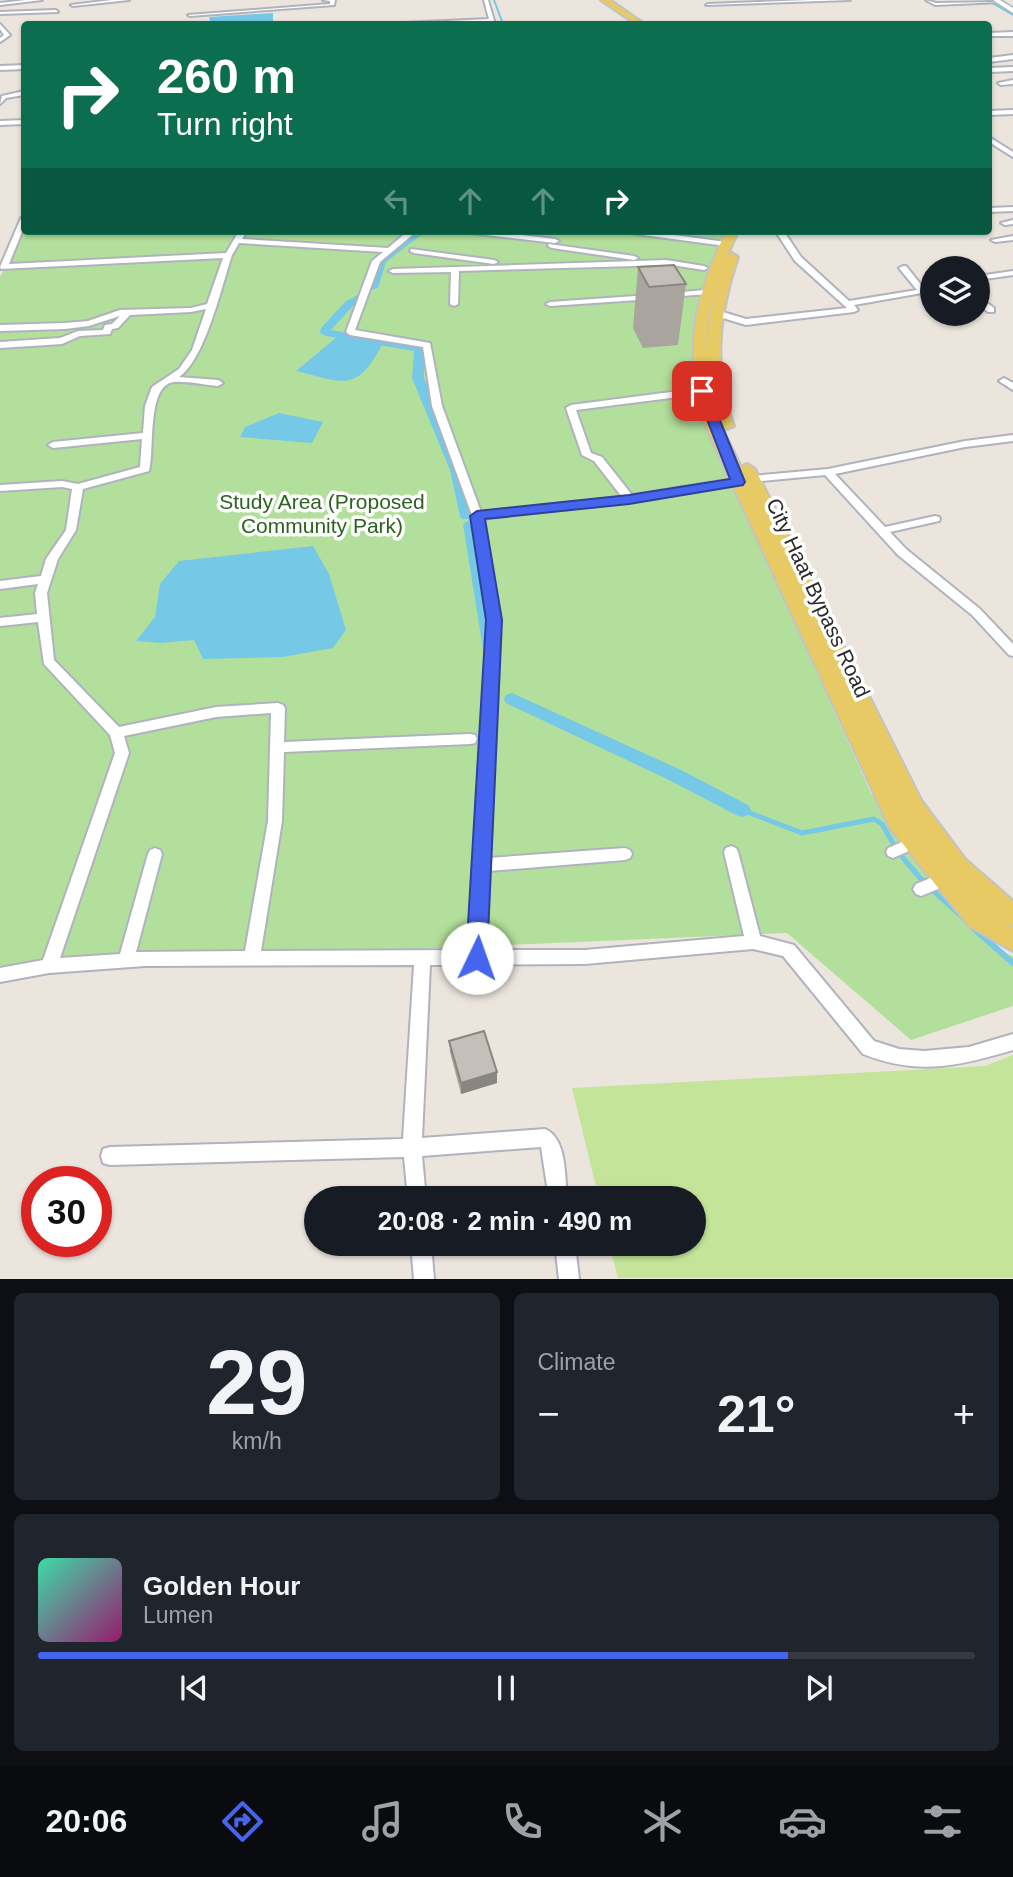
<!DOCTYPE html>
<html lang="en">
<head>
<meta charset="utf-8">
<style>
  :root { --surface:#171b24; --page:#20242c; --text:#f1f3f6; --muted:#9ea1a6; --line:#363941; --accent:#4665ef }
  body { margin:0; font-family:Helvetica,sans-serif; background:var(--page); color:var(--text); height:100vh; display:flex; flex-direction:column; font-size:26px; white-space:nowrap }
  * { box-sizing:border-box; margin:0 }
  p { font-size:23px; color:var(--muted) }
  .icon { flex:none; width:38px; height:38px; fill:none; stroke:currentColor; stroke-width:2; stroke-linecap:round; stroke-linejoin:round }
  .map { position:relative; height:1279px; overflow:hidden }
  .panel { display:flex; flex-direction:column; gap:14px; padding:14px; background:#0d0f14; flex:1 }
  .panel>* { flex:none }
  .hud { position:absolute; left:21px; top:21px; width:971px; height:214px; border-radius:7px; box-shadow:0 2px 5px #0004; background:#0b6e4f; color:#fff; overflow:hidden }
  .controls { position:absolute; left:920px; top:256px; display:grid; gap:14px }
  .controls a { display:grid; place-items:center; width:70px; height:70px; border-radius:50%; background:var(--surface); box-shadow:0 2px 5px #0004; font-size:35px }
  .speed { position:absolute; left:21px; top:1166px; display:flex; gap:14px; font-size:35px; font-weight:700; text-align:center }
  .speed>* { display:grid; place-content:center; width:91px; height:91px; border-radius:50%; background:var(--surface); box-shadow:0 2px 5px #0004; line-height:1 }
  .speed .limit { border:10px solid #d22; background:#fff; color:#111 }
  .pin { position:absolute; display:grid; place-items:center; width:60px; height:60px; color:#fff; margin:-30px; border-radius:14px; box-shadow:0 4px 10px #0006 }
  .me { position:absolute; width:77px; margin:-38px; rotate:3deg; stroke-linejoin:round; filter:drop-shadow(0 0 5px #0008) }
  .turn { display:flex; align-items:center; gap:24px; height:147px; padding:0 21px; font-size:32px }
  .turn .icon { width:91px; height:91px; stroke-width:2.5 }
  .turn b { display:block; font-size:49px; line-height:60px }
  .lanes { display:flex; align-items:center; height:66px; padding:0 21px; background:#0003; justify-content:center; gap:35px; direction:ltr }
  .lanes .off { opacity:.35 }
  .big { font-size:52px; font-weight:800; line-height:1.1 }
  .panel .widget { flex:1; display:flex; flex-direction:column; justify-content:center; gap:10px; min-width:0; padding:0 24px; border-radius:10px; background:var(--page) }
  .panel .dial { align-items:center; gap:0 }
  .dial b { font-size:91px; line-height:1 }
  .song { display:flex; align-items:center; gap:21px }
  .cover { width:84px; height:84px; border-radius:10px; background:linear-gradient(135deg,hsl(160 70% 55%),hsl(320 70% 35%)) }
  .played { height:7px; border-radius:4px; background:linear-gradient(90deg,var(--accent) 80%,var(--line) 80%) }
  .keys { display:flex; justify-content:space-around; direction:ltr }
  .heat { display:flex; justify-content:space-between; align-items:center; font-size:38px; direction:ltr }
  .panel .tiles { flex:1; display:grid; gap:14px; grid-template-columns:1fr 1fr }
  .widget:last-child { grid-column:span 2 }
  .trip { position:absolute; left:304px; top:1186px; width:402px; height:70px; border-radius:35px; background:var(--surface); box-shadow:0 2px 5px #0004; font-weight:800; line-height:70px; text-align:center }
  .dock { display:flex; height:112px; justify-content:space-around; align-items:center; background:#090b0e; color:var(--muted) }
  .dock .icon { width:49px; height:49px }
  .dock .on { color:var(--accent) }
  .dock b { font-size:32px; color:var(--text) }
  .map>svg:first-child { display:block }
  .green { fill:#b3df9c }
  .pitch { fill:#c4e599 }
  .water { fill:#76c8e7 }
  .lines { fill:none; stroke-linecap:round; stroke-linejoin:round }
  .stream-far2 { stroke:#76c8e7; stroke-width:2 }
  .stream-far1 { stroke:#76c8e7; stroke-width:5 }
  .stream { stroke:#76c8e7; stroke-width:6 }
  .canal { fill:#76c8e7; fill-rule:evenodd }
  .minor-casing { stroke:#b0b3bd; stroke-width:4 }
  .tertiary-casing { stroke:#b0b3bd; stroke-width:3 }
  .primary-casing { stroke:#c3c3c3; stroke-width:4 }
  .minor { fill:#fff; fill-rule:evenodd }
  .tertiary { fill:#fff; fill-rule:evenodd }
  .primary { fill:#e8ca65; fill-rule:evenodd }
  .wall { fill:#a9a49e }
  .shaded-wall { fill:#898681 }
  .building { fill:#c4bfb8; stroke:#898681; stroke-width:2 }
  .route { fill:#4665ef; stroke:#2e429b; stroke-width:2 }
  .labels { text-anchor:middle; stroke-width:7; stroke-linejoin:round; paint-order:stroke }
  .park-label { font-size:21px; fill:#2c631e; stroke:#fff }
  .street-label { font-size:21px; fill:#2a2a2a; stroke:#fff }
</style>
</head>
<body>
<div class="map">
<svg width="1013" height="1279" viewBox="0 0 1013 1279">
  <rect width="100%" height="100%" fill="#ebe5dd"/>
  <!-- green -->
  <path class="green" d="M 25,231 L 730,231 L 707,283 L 696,383 L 755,535 L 871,793 L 1001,952 L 1013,956 L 1013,1006 L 911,1040 L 787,933 L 0,967 L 0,277 Z"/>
  <!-- pitch -->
  <path class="pitch" d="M 1013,1055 L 1013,1278 L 618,1278 L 609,1244 L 695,1244 L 695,1199 L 599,1199 L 572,1088 L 985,1066 Z"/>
  <!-- water -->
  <path class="water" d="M 273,13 L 273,22 L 211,24 L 209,17 Z
    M 338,336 L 357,337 L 382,345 C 356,394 343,382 296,371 Z
    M 279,413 L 323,422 L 312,443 L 240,437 L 245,427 Z
    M 313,546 L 329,574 L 346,630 L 333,648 L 283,657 L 203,659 L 194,640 L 161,643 L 136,641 L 155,617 L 160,584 L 179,561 Z"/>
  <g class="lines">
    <!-- stream-far2 -->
    <path class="stream-far2" d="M 494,0 L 503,24
      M 987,0 L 1013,15"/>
    <!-- stream-far1 -->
    <path class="stream-far1" d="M 742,810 L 802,833 L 874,819 L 882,824 L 894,845
      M 903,858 L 922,880
      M 931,889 L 962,917"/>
    <!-- stream -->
    <path class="stream" d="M 972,927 L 1013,963"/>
    <!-- canal -->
    <path class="canal" d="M 415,231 L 426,231 L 386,262 L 378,288 L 369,290 L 368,288 L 377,259 Z
      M 364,292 L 369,295 L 354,305 L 331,330 L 424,347 L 424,378 L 464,470 L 474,516 L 472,519 L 462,519 L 460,516 L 450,470 L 412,378 L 414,351 L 326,336 L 320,333 L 321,328 L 346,301 Z
      M 470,520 L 477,524 L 499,649 L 491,655 L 483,649 L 463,524 Z
      M 512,693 L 681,770 L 748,805 L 751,810 L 748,815 L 742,817 L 736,815 L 669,780 L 506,703 L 504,699 L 506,695 Z"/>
    <!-- minor casing -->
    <g class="minor-casing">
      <path id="minor" d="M 26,0 L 42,0 L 0,5 L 0,3 Z
        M 112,0 L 129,0 L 73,6 L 71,5 Z
        M 323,0 L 335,0 L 334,5 L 190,16 L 188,15 L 330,4 L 330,1 Z
        M 484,0 L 488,0 L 495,24 L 491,24 L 490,22 L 382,24 L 489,19 Z
        M 809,0 L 850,0 L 706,5 L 708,4 Z
        M 926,0 L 936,3 L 1002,2 L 935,5 Z
        M 56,10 L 58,12 L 0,14 L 0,12 Z
        M 0,24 L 10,35 L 0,42 L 0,38 L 4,35 L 0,29 Z
        M 1013,32 L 1013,36 L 989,36 L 989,33 Z
        M 1013,55 L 1013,59 L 989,62 L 989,58 Z
        M 24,65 L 24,69 L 0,70 L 0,66 Z
        M 1013,67 L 1013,71 L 989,72 L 989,68 Z
        M 1013,80 L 1013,84 L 1001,85 L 998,83 Z
        M 24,91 L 24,95 L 6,98 L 0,104 L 2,96 Z
        M 1013,110 L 1013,114 L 989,115 L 989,111 Z
        M 24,120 L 24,124 L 0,125 L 0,121 Z
        M 989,137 L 1013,152 L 1013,157 L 989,142 Z
        M 1013,207 L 1013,211 L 989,212 L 989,208 Z
        M 21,218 L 24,218 L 24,227 L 9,264 L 226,253 L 239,231 L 247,231 L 242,239 L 388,248 L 408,231 L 417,231 L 380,262 L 355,330 L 430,343 L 442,406 L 481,512 L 622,497 L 594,461 L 582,455 L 566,408 L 571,405 L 702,388 L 707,391 L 702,394 L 576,410 L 591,453 L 602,457 L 632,495 L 752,476 L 828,469 L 965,441 L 1013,435 L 1013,441 L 965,447 L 835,474 L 885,527 L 935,516 L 939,517 L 940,519 L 939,521 L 890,532 L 906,549 L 980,609 L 1013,644 L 1013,656 L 1009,655 L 972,615 L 898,555 L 825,475 L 752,482 L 629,502 L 483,519 L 500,620 L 489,858 L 625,848 L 630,850 L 632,854 L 630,858 L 625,860 L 489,871 L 485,950 L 585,950 L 744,936 L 724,852 L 726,848 L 731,846 L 736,848 L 738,852 L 760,936 L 794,945 L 874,1041 L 899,1049 L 924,1051 L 969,1047 L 1013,1034 L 1013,1050 C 959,1066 917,1076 863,1054 L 783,956 L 753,949 L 585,964 L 430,965 L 422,1138 L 545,1129 C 567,1138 565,1178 567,1199 L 549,1199 L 541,1147 L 422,1156 L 426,1199 L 408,1199 L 404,1157 L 110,1165 L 103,1163 L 101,1156 L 103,1149 L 110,1147 L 403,1139 L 414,965 L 145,966 L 49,973 L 0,982 L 0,968 L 43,960 L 115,753 L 110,735 L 44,664 L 38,622 L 0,626 L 0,618 L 37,614 L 35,593 L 38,584 L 0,589 L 0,581 L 41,576 L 46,559 L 66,530 L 72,489 L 62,487 L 0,491 L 0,485 L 62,481 L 78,484 L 140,467 L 142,439 L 53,448 L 48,445 L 53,442 L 143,433 L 145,406 L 152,387 L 179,369 L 192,350 L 206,309 L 191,312 L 130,315 L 118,328 L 112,329 L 110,334 L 80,336 L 62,344 L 0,348 L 0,342 L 60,338 L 78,331 L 103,330 L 105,325 L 112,324 L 120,316 L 89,326 L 65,329 L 0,331 L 0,325 L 65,323 L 88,321 L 120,310 L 191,308 L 207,304 L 223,258 L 1,269 L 0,267 ZM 239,243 L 383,252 L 372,261 L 346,332 L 350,335 L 423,347 L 432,406 L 473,518 L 488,620 L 469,950 L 261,951 L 282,821 L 284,752 L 470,744 L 475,743 L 477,739 L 475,735 L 470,734 L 284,742 L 285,708 L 283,705 L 278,703 L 216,707 L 119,727 L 54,660 L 47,593 L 58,559 L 76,530 L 83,489 L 149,471 C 155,451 146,385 174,382 C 188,381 204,385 218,386 L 223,383 L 218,380 L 179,377 C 205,360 222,285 232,255 ZM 271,713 L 268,821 L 245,951 L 136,952 L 162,854 L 160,850 L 155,848 L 150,850 L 148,854 L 120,954 L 60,958 L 129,753 L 124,736 L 216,717 Z
        M 1013,220 L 1013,224 L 1005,225 L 1001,223 Z
        M 464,231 L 487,231 L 555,239 L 559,241 L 555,243 L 468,233 Z
        M 624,231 L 645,231 L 726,242 L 730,244 L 726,246 L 628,233 Z
        M 779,233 L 785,233 L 801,257 L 849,301 L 917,290 L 899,268 L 903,266 L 906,266 L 926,291 L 922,293 L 854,305 L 858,310 L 854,312 L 746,325 L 713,315 L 713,311 L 716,310 L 746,319 L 847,308 L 795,261 L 778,235 Z
        M 1013,236 L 1013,240 L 995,242 L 991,240 Z
        M 549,244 L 634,256 L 638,258 L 634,260 L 552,248 L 548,246 Z
        M 411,249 L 494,260 L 498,262 L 494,264 L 414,253 L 410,251 Z
        M 666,260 L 704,266 L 708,268 L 704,270 L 672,265 L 459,271 L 458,304 L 454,306 L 450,304 L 451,272 L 393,273 L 389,271 L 393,269 Z
        M 1013,271 L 1013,275 L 978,280 L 978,276 Z
        M 706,290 L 709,290 L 709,294 L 668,297 L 664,295 L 668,293 Z
        M 650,295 L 653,295 L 653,299 L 550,306 L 546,304 L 550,302 Z
        M 978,296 L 994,308 L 994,312 L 988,312 L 978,303 Z
        M 1004,378 L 1013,383 L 1013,390 L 999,381 Z
        M 902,842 L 907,844 L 909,848 L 907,852 L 893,858 L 888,856 L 886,852 L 888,848 Z
        M 933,877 L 938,879 L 941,884 L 938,889 L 921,896 L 916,894 L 913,889 L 916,884 Z
        M 411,1244 L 431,1244 L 434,1279 L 414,1279 Z
        M 555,1244 L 575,1244 L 579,1279 L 559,1279 Z"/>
    </g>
    <!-- tertiary casing -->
    <g class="tertiary-casing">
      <path id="tertiary" d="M 993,0 L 1000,0 L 1013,8 L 1013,13 Z"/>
    </g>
    <!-- primary casing -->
    <g class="primary-casing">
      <path id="primary" d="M 601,0 L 610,0 L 644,24 L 636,24 Z
        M 726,231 L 738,231 L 727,256 L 732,253 L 738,257 C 719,313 712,369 734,426 L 723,430 L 741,467 L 747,464 L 755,469 L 921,800 L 965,859 L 1013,901 L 1013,925 L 1005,922 L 1013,927 L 1013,951 L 969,926 L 890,828 L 702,418 C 684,344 695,299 726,231 ZM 722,268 L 709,319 L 706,353 L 707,322 Z"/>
    </g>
    <!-- minor -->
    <use href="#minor" class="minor"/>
    <!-- tertiary -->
    <use href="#tertiary" class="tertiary"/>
    <!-- primary -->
    <use href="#primary" class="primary"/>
  </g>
  <!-- wall -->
  <path class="wall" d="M 638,267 L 686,284 L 678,345 L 643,348 L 633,328 Z
    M 449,1041 L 497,1083 L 461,1094 L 450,1052 Z"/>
  <!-- shaded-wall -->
  <path class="shaded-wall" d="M 497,1072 L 497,1083 L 461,1094 L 461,1083 Z"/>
  <!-- building -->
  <path class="building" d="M 674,265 L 686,284 L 649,287 L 638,267 Z
    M 484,1031 L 497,1072 L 461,1083 L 449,1041 Z"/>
  <!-- route -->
  <path class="route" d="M 702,387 L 708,391 L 745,482 L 743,485 L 629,504 L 485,519 L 502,620 L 487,958 L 484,965 L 477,968 L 469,965 L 466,958 L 486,620 L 470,516 L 477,511 L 629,495 L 730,479 L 696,391 Z"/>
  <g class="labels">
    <!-- park labels -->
    <g class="park-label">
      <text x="322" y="509">Study Area (Proposed<tspan x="322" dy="24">Community Park)</tspan></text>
    </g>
    <!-- street labels -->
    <g class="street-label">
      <text transform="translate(818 598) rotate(65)" y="7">City Haat Bypass Road</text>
    </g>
  </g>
</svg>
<div class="controls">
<a><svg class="icon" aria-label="layers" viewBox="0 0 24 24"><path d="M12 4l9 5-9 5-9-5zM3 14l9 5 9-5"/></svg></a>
</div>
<div class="speed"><div class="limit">30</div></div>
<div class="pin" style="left:702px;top:391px;background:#d93025"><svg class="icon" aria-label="arrive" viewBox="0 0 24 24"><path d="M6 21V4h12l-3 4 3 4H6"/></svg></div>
<svg class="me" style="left:477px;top:958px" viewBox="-20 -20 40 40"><circle r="19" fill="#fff"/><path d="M0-13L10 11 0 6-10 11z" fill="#4665ef"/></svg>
<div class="trip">20:08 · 2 min · 490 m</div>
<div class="hud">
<div class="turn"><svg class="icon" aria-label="right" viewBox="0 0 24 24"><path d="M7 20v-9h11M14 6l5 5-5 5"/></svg><div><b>260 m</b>Turn right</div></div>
<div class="lanes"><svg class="icon off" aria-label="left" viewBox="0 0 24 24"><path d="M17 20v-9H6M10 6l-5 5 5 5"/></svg><svg class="icon off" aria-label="ahead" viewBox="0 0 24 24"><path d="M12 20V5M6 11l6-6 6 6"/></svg><svg class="icon off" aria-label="ahead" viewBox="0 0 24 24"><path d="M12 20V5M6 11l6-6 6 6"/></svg><svg class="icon" aria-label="right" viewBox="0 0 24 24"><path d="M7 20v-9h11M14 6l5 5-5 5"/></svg></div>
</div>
</div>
<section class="panel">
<div class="tiles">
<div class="widget dial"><b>29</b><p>km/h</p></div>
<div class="widget"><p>Climate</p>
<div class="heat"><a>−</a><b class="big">21°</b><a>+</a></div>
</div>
<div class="widget">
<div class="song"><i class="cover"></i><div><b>Golden Hour</b><p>Lumen</p></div></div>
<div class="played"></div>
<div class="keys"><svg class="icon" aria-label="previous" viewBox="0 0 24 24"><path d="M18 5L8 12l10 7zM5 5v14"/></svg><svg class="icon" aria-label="pause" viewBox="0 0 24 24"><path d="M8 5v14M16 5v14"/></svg><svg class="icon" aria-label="next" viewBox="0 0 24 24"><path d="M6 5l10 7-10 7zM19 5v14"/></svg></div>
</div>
</div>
</section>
<nav class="dock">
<b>20:06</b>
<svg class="icon on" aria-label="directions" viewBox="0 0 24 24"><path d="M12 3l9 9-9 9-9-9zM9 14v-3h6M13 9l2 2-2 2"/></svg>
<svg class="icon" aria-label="music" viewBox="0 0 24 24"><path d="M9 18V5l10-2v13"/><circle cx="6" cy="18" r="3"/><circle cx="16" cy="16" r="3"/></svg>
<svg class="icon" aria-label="phone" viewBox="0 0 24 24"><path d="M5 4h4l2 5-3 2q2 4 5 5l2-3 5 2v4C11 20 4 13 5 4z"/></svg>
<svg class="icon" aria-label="climate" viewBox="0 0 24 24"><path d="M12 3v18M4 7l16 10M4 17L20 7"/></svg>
<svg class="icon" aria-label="car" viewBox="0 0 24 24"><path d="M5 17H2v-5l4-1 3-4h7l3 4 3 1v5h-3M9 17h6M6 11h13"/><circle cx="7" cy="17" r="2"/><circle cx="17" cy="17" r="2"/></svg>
<svg class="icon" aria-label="filters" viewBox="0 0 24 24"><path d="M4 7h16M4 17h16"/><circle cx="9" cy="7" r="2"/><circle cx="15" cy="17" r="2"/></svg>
</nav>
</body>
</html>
